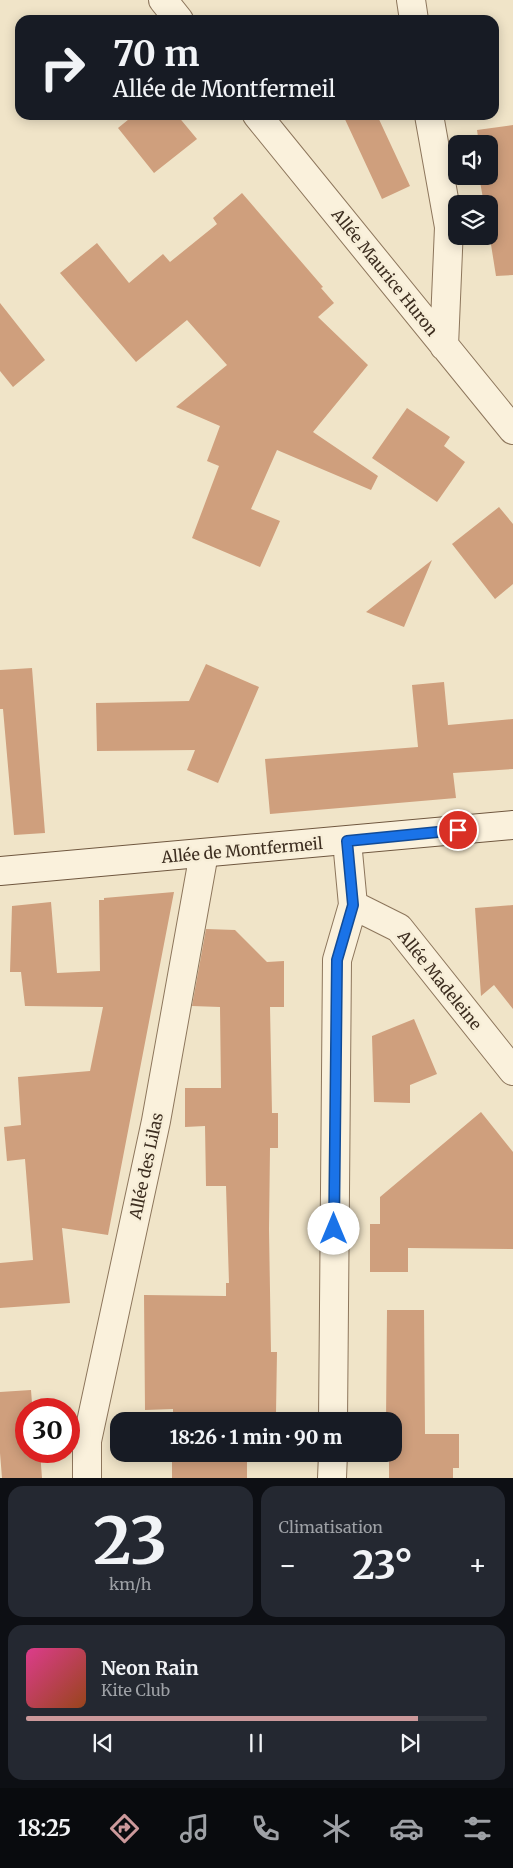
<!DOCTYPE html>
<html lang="fr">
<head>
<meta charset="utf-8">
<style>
  :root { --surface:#171b24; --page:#242831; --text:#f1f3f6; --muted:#9ea1a6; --line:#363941; --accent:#cc999b }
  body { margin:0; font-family:Merriweather,serif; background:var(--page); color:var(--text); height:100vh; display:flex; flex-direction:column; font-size:19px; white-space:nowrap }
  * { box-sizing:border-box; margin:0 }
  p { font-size:16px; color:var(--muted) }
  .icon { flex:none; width:28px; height:28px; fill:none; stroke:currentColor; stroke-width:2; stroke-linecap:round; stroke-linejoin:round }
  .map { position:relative; height:1478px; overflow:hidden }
  .sheet { display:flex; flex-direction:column; gap:8px; padding:8px; background:#0d0f14; flex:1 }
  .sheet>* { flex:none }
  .banner { position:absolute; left:15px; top:15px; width:484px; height:105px; border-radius:15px; box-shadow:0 2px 12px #0003; background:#171b24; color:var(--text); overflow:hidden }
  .tools { position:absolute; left:448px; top:135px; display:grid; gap:10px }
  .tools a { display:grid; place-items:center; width:50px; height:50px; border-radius:10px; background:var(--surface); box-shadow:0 2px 12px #0003; font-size:25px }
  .speed { position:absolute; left:15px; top:1398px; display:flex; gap:10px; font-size:25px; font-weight:700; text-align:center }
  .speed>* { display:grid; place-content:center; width:65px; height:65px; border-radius:50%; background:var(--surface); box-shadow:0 2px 12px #0003; line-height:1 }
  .speed .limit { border:8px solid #d22; background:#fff; color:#111 }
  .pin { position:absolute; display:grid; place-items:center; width:42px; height:42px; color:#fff; margin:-21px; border:2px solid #fff; border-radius:50%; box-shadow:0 1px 5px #0007 }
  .me { position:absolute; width:55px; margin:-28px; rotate:0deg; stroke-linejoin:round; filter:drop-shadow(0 0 4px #0008) }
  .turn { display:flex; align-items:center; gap:18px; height:105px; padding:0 15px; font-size:22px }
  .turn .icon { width:65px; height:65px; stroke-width:2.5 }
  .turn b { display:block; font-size:35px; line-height:42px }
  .big { font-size:38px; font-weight:800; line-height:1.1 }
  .sheet .widget { flex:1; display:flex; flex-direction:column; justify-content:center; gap:8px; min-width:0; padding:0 18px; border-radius:15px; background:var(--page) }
  .sheet .dial { align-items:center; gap:0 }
  .dial b { font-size:65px; line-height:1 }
  .song { display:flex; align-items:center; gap:15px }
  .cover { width:60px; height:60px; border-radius:8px; background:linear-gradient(135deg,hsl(330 70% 55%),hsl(20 70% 35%)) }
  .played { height:5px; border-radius:2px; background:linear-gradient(90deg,var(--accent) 85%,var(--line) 85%) }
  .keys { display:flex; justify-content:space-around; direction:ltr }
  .heat { display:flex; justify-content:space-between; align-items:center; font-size:28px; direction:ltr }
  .sheet .tiles { flex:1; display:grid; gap:8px; grid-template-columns:1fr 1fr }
  .widget:last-child { grid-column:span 2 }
  .trip { position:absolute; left:110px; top:1412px; width:292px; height:50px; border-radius:15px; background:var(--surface); box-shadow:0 2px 12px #0003; font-weight:800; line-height:50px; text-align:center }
  .tab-bar { display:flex; height:80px; justify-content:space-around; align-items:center; background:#090b0e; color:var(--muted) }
  .tab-bar .icon { width:35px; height:35px }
  .tab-bar .selected { color:var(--accent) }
  .tab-bar b { font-size:22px; color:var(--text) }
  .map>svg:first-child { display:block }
  .building { fill:#cf9f7d }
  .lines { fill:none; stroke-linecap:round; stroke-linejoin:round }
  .street-casing { stroke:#8d765c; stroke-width:30 }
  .secondary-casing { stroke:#6f573f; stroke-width:30 }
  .street { stroke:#faf1dc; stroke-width:28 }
  .secondary { stroke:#faf1dc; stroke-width:28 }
  .route-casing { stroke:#114b97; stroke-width:12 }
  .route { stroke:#1a73e8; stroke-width:9 }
  .labels { text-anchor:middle; stroke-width:5; stroke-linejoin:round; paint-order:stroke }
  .street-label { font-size:16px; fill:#3d2e20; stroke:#f7eed8 }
</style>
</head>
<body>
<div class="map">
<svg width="513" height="1478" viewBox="0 0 513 1478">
  <rect width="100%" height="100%" fill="#f0e4c8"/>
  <!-- building -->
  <path class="building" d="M 134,115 L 177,115 L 197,139 L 154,173 L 118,128 Z
    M 343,115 L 377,115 L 410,186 L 382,199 Z
    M 513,125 L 513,275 L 496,276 L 489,232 L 489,204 L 484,204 L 479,176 L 489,176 L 489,144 L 479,144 L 477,130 Z
    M 242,193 L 323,287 L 321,288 L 334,303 L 318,317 L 368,365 L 313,432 L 378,476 L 371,490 L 277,450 L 251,509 L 280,521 L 260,567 L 192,538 L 219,466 L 207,461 L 220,426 L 176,407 L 227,365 L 187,320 L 136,362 L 60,273 L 97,243 L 129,283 L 163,254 L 170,262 L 217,224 L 213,218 Z
    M 0,303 L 45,360 L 13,387 L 0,371 Z
    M 407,408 L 450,437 L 444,446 L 465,462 L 437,502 L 372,458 Z
    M 499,507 L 513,524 L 513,584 L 495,599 L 452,544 Z
    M 432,560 L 404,627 L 366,612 Z
    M 206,664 L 259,687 L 218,783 L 187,770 L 195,750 L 97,751 L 96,703 L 189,701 Z
    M 32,668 L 45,833 L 14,835 L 3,709 L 0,709 L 0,670 Z
    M 444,682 L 448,725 L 513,719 L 513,769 L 453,773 L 456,798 L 270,814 L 265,759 L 418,747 L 412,685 Z
    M 174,892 L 108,1235 L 62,1228 L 70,1303 L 0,1308 L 0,1263 L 33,1260 L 25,1159 L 7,1161 L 4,1127 L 21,1125 L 18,1077 L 90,1071 L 103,1007 L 25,1006 L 21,972 L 10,972 L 12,906 L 51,902 L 57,973 L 100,971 L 99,900 L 104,900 L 104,898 Z
    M 513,905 L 513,1009 L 494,985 L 481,996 L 475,908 Z
    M 206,929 L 235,930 L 267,962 L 284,961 L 284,1007 L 270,1007 L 272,1113 L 278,1113 L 278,1148 L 270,1148 L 269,1229 L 271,1352 L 277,1352 L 276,1413 L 248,1413 L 248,1421 L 173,1421 L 173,1409 L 145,1410 L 144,1295 L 226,1296 L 226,1283 L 229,1283 L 226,1186 L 206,1186 L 205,1126 L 185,1127 L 185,1088 L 221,1088 L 220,1007 L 192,1006 Z
    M 414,1019 L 437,1074 L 410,1085 L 410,1103 L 374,1102 L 372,1036 Z
    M 481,1112 L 513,1152 L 513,1249 L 408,1248 L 408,1272 L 370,1272 L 370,1224 L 380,1224 L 380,1197 Z
    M 387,1310 L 424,1310 L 425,1434 L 459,1434 L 459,1468 L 453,1468 L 453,1478 L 389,1478 L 389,1454 L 394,1454 L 394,1421 L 386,1421 Z
    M 31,1390 L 32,1403 L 36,1403 L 37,1409 L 26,1409 L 26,1451 L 40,1451 L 42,1478 L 2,1478 L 0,1453 L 0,1392 Z
    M 172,1454 L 247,1454 L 247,1478 L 172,1478 Z"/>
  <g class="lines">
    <!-- street casing -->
    <g class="street-casing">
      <path id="street" d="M 163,0 L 179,20
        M 411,0 L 414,20
        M 257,115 L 513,430
        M 429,115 L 449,227 L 444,346
        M 353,905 L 399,928 L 513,1071
        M 333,1421 L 337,960 L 353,905 L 347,841
        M 87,1478 L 87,1441 L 156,1121 L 204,853
        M 332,1478 L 333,1454"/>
    </g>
    <!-- secondary casing -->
    <g class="secondary-casing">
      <path id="secondary" d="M 0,871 L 513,825"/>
    </g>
    <!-- street -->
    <use href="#street" class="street"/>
    <!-- secondary -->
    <use href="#secondary" class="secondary"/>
  </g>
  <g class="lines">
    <!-- route casing -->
    <g class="route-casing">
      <path id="route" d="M 334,1229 L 337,960 L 353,905 L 347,841 L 458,830"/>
    </g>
    <!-- route -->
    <use href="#route" class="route"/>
  </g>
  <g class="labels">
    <!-- street labels -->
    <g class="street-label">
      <text transform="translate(385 272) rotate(51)" y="6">Allée Maurice Huron</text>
      <text transform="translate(242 850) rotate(-5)" y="6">Allée de Montfermeil</text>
      <text transform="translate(440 980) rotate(51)" y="6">Allée Madeleine</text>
      <text transform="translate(146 1166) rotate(-78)" y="6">Allée des Lilas</text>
    </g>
  </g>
</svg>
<div class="tools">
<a><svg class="icon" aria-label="sound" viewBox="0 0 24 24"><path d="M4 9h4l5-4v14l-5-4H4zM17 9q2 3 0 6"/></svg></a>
<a><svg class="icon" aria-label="layers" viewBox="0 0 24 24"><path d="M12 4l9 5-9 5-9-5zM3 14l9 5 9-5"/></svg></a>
</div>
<div class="speed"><div class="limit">30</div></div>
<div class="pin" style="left:458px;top:830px;background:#d93025"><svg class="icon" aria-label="arrive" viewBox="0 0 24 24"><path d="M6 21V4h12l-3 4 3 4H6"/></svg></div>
<svg class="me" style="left:334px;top:1229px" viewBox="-20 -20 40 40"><circle r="19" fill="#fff"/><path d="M0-13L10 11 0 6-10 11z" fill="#1a73e8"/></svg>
<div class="trip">18:26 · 1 min · 90 m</div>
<div class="banner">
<div class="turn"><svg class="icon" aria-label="right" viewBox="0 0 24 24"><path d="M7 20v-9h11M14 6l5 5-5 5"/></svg><div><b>70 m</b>Allée de Montfermeil</div></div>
</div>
</div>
<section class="sheet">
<div class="tiles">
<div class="widget dial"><b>23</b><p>km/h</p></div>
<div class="widget"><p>Climatisation</p>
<div class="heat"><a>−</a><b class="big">23°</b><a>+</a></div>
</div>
<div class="widget">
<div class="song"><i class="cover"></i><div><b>Neon Rain</b><p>Kite Club</p></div></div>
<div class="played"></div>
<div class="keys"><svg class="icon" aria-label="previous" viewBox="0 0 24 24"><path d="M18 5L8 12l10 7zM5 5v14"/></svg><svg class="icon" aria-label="pause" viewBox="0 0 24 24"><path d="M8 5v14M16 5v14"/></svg><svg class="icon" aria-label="next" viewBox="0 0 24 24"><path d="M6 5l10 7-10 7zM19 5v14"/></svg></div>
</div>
</div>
</section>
<nav class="tab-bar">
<b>18:25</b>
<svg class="icon selected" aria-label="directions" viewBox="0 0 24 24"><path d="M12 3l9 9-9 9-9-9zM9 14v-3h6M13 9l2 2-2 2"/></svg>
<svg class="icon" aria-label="music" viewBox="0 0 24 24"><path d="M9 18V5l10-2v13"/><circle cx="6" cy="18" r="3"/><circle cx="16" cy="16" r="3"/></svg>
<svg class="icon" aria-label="phone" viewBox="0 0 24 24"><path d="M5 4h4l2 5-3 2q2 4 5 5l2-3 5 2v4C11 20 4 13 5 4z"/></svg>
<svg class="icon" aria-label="climate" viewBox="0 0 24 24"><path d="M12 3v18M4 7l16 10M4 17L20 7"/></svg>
<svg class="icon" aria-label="car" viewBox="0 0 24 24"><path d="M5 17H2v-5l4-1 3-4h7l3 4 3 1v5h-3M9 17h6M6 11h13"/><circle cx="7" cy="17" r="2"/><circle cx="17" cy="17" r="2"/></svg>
<svg class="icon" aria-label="filters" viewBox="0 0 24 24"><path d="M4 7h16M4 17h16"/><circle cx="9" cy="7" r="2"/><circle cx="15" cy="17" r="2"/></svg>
</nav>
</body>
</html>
